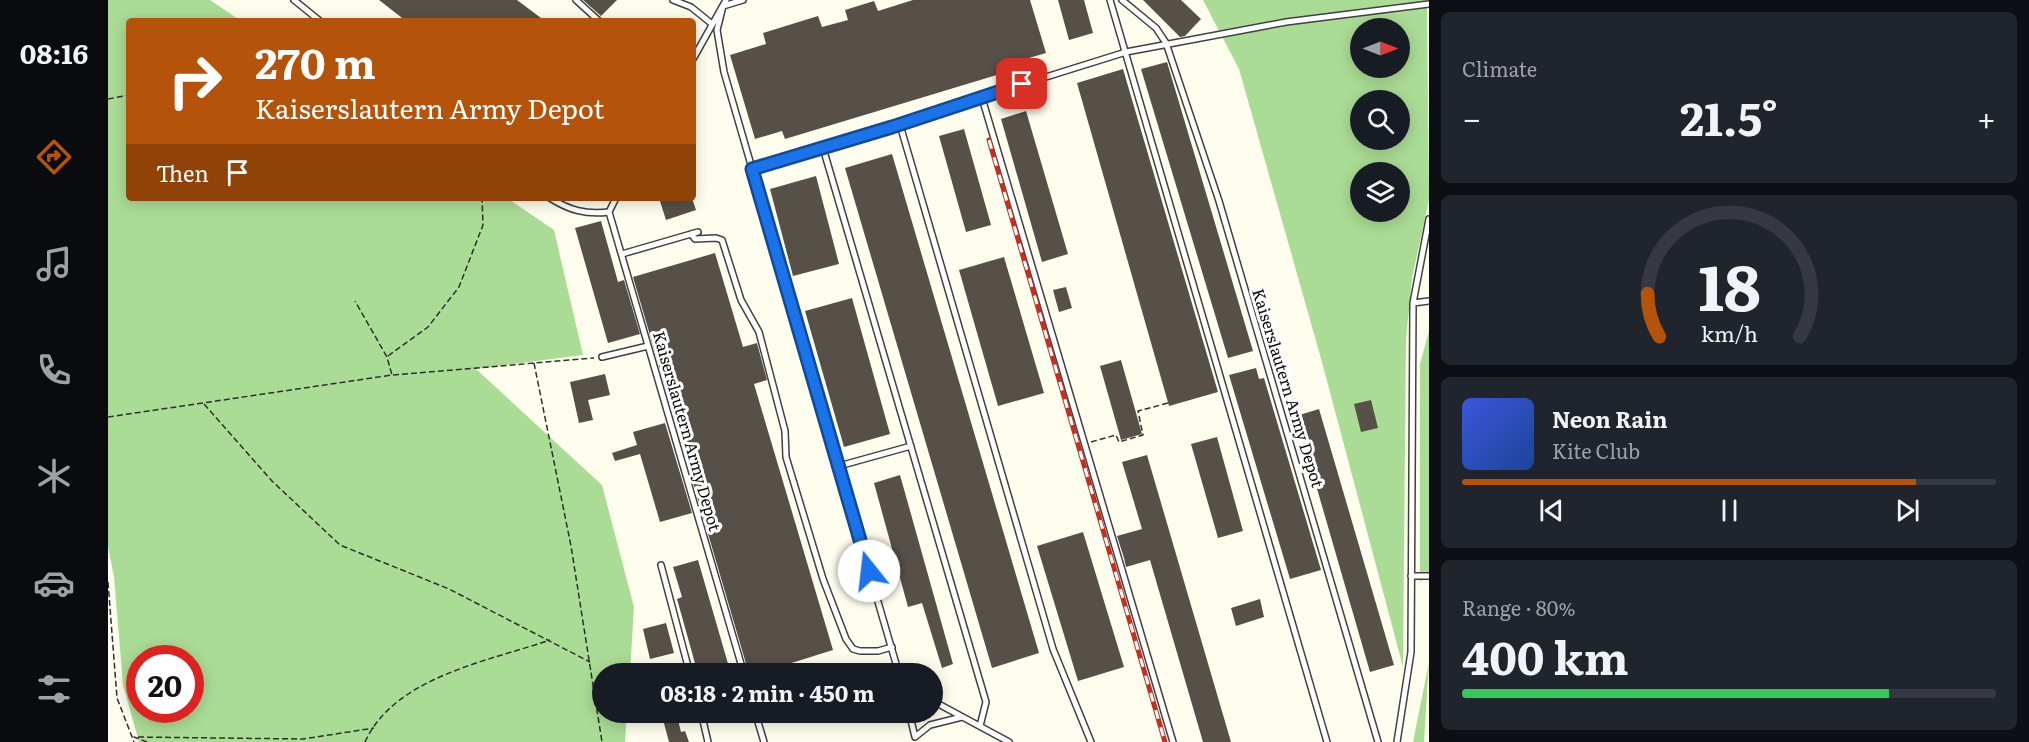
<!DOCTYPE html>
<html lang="en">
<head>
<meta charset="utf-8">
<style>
  :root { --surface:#171b24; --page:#20242c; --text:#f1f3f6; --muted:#9ea1a6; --line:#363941; --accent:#b45309 }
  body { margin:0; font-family:Literata,serif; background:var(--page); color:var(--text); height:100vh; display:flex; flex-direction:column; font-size:22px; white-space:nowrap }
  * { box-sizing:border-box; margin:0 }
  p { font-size:20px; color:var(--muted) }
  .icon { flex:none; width:33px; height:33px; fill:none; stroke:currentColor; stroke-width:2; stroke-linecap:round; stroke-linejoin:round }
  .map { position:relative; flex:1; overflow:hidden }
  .sheet { display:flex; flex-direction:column; gap:12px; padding:12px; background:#0d0f14; width:600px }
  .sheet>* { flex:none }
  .banner { position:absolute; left:18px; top:18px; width:570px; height:183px; border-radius:6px; box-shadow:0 3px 15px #0003; background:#b45309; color:#fff; overflow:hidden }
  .needle { width:39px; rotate:90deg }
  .buttons { position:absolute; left:1242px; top:18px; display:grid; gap:12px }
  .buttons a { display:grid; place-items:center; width:60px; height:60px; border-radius:50%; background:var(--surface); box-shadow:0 3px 15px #0003; font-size:30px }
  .speed { position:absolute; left:18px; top:645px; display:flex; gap:12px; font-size:30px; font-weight:700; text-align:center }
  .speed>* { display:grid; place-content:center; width:78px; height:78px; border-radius:50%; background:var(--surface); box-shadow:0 3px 15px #0003; line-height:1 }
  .speed .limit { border:9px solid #d22; background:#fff; color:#111 }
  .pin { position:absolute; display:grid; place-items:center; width:51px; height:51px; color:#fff; margin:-26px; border-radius:12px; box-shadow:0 3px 9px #0006 }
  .me { position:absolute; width:66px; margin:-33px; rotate:344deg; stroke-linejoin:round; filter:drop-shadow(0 0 4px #0008) }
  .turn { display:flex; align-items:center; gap:21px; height:126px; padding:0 30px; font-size:27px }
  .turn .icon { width:78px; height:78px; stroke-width:2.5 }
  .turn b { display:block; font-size:42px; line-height:51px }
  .then { display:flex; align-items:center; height:57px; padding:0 30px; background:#0003; gap:12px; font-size:22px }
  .big { font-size:45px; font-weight:700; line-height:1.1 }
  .sheet .card { flex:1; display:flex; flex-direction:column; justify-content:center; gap:9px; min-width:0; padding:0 21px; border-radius:9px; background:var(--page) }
  .sheet .dial { align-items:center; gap:0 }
  .dial svg { height:156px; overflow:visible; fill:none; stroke:var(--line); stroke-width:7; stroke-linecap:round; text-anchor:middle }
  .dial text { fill:var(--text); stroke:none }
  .song { display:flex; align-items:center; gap:18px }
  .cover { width:72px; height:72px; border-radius:9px; background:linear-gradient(135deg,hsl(230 70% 55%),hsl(220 70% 35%)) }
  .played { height:6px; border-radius:3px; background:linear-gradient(90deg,var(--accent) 85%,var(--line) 85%) }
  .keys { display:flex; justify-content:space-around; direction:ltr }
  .heat { display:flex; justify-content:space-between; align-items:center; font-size:33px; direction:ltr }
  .charge { height:9px; border-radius:4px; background:linear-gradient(90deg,#34c759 80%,var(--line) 0) }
  .trip { position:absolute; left:484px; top:663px; width:351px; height:60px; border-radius:30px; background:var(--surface); box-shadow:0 3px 15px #0003; font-weight:700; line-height:60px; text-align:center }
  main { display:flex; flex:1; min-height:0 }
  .menu { display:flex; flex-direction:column; width:108px; justify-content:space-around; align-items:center; background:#090b0e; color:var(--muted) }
  .menu .icon { width:42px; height:42px }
  .menu .on { color:var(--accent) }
  .menu b { font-size:27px; color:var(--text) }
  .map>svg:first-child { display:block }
  .forest { fill:#abdc95; fill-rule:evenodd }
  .building { fill:#575049 }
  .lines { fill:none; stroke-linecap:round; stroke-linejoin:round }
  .service-casing { stroke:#404040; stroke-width:8 }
  .path { stroke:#2f2f2f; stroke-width:1.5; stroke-dasharray:6 3; stroke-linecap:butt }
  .service { stroke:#fff; stroke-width:5 }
  .rail-casing { stroke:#c32f20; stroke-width:5 }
  .rail { stroke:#fff; stroke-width:3; stroke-dasharray:9; stroke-linecap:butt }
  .route-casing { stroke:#114b97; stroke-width:15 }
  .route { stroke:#1a73e8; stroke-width:10 }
  .labels { text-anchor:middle; stroke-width:6; stroke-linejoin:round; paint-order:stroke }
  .street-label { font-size:16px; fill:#0d0d0d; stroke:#fff }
</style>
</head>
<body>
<main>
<nav class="menu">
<b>08:16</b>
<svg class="icon on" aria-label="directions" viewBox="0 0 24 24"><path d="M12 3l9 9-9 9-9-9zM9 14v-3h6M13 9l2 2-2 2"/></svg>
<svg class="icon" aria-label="music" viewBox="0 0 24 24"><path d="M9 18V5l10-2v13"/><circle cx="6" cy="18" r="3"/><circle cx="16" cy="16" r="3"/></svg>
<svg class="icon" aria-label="phone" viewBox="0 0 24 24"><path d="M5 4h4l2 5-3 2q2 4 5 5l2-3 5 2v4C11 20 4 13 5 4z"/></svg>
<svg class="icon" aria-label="climate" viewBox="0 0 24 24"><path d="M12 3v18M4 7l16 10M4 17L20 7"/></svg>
<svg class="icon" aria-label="car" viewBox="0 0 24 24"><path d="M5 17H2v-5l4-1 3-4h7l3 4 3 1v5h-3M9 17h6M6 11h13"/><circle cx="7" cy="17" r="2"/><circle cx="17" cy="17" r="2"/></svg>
<svg class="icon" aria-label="filters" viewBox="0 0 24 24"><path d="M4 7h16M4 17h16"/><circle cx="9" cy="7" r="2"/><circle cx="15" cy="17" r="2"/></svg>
</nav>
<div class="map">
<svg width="1321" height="742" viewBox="0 0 1321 742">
  <rect width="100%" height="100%" fill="#fffeee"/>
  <!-- forest -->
  <path class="forest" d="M 0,0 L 102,0 L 133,21 L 21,21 L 21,198 L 399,198 L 446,230 L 475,355 L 368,369 L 494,485 L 526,607 L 522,673 L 495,674 L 495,712 L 519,713 L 517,742 L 31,742 L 15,685 L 6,577 L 0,547 ZM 32,658 L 82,658 L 82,710 L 32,710 Z
    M 1095,0 L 1319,0 L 1321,200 L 1304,278 L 1298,339 L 1295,667 L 1214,362 L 1131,69 ZM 1252,28 L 1292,28 L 1292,68 L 1252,68 ZM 1252,100 L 1292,100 L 1292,140 L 1252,140 ZM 1252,172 L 1292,172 L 1292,212 L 1252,212 Z
    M 1321,331 L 1321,574 L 1312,582 L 1312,364 Z
    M 1321,662 L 1316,742 L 1305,742 Z"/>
  <!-- building -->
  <path class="building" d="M 271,0 L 409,0 L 437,21 L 298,21 Z
    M 475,0 L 509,0 L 493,16 Z
    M 805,0 L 922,0 L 938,53 L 900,64 L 902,71 L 677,139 L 674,131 L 647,139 L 622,55 L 658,44 L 655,33 L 710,16 L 714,27 L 740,20 L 737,10 L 766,1 L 770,11 Z
    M 950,0 L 976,0 L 985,33 L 961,40 Z
    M 1035,0 L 1073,0 L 1093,19 L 1077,36 L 1072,37 Z
    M 1059,62 L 1145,351 L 1120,358 L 1033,69 Z
    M 1015,69 L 1110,392 L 1061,406 L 969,83 Z
    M 918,111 L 960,254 L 934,262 L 893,119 Z
    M 856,129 L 883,225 L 858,232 L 831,136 Z
    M 784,154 L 931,653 L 884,668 L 737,168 Z
    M 708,176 L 731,264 L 685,276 L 662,189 Z
    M 551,198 L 584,198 L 588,210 L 558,220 Z
    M 493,221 L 510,282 L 516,280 L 532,334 L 500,343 L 467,228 Z
    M 607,253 L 635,347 L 649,343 L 659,380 L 646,384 L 725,650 L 648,674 L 641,674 L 525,277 Z
    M 896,257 L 936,393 L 890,406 L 851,270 Z
    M 958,287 L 964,308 L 951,312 L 945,290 Z
    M 744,298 L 782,434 L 736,447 L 697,311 Z
    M 1013,360 L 1034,434 L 1013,440 L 992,366 Z
    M 1148,368 L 1151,379 L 1156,378 L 1213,570 L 1182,579 L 1121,375 Z
    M 497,374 L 502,395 L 480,400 L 485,420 L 471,423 L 462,382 Z
    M 1263,400 L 1270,428 L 1253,432 L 1246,404 Z
    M 1211,409 L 1286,665 L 1262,672 L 1188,416 Z
    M 557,423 L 584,513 L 552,522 L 532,454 L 507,461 L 504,453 L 529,445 L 525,432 Z
    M 1109,437 L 1135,531 L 1110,538 L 1083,444 Z
    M 1039,455 L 1123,742 L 1095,742 L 1042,560 L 1018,567 L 1016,558 L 1009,536 L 1034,529 L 1014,462 Z
    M 792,475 L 845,664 L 834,668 L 814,603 L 800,607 L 766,483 Z
    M 975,532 L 1016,667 L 970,681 L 929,546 Z
    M 590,560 L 623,674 L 590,674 L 569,599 L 574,597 L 565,567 Z
    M 1152,599 L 1156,617 L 1128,626 L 1123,608 Z
    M 558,623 L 566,653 L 542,659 L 535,629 Z
    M 553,712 L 568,712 L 573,732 L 577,731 L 581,742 L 561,742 Z"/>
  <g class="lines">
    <!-- service casing -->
    <g class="service-casing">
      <path id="service" d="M 186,0 L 212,21
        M 468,0 L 491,21
        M 565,0 L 583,7 L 604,24
        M 635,0 L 615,6 L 609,30 L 616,72 L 791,674
        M 1002,0 L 1219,742
        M 1014,0 L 1048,28 L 1058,43 L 1111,201 L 1270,742
        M 585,59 L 618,0
        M 874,98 L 1065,742
        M 792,125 L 945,649 L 983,742
        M 715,148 L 878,702 L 872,726
        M 644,169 L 1018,52 L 1178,22 L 1321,4
        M 442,198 C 461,210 478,215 501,212
        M 508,198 L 501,212 L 636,674
        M 583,234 L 587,239 L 608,238 L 614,240 L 633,300 L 651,332 L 677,431 L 678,457 L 715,579 L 738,639 L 745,649 L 752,651 L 770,651 L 784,647
        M 514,254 L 590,232
        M 1305,303 L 1321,301
        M 494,357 L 540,346
        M 731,466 L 803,446
        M 553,565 L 582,674
        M 1303,576 L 1321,576
        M 825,701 L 901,742
        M 593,712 L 600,742
        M 647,712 L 656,742
        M 801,712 L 807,737 L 822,725 L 854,717
        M 1289,742 L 1303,652 L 1305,303 L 1321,219"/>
    </g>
    <!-- path -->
    <path class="path" d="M 0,99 L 21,95
      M 280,356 L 320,327 L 351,287 L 375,225 L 374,198
      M 426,363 L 463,546 L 494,742
      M 285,375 L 486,358
      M 96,404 L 164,481 L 232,545 L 341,589 L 482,662
      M 0,417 L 284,375 L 279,357 L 247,301
      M 983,442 L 1008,435 L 1011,442 L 1035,435 L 1030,411 L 1060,403
      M 0,582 L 9,698 L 26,742
      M 39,742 L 26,737 L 195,739 L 266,728
      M 257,742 C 286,677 381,661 442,640"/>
    <!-- service -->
    <use href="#service" class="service"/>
    <!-- rail casing -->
    <g class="rail-casing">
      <path id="rail" d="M 881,140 L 1057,742"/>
    </g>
    <!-- rail -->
    <use href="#rail" class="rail"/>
  </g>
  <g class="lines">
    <!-- route casing -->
    <g class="route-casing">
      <path id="route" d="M 761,571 L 644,169 L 784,127 L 914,84"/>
    </g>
    <!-- route -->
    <use href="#route" class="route"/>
  </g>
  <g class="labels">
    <!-- street labels -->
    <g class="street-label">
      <text transform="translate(1180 388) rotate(73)" y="6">Kaiserslautern Army Depot</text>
      <text transform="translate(579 431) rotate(74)" y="6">Kaiserslautern Army Depot</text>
    </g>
  </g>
</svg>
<div class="buttons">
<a><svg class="needle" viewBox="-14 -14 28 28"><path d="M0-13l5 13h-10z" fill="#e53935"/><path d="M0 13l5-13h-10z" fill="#9ea1a6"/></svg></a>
<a><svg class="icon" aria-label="search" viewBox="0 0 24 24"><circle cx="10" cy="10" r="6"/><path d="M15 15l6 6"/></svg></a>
<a><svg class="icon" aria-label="layers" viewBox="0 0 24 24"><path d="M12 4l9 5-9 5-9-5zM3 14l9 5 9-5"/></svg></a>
</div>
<div class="speed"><div class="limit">20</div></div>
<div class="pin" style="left:914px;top:84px;background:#d93025"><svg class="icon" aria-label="arrive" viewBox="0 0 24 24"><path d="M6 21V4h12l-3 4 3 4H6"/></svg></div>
<svg class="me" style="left:761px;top:571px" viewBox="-20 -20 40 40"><circle r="19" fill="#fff"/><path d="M0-13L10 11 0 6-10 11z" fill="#1a73e8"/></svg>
<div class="trip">08:18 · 2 min · 450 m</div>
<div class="banner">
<div class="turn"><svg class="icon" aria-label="right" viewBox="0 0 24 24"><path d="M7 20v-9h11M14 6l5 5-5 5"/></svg><div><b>270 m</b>Kaiserslautern Army Depot</div></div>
<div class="then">Then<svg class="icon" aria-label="arrive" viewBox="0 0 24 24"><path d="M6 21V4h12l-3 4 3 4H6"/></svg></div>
</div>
</div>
<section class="sheet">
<div class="card"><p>Climate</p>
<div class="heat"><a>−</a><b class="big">21.5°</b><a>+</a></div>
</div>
<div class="card dial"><svg viewBox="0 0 100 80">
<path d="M14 69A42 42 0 1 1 86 69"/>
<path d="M14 69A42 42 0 0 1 8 47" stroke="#b45309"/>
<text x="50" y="56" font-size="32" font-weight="700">18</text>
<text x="50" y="72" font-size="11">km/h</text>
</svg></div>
<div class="card">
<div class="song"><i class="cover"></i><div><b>Neon Rain</b><p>Kite Club</p></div></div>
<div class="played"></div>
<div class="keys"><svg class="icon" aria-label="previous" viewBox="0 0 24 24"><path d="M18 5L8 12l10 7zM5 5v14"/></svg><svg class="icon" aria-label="pause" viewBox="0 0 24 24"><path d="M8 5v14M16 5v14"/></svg><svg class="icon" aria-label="next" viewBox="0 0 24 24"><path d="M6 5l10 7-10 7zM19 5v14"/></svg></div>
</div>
<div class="card"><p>Range · 80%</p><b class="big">400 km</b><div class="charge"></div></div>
</section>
</main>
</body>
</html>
